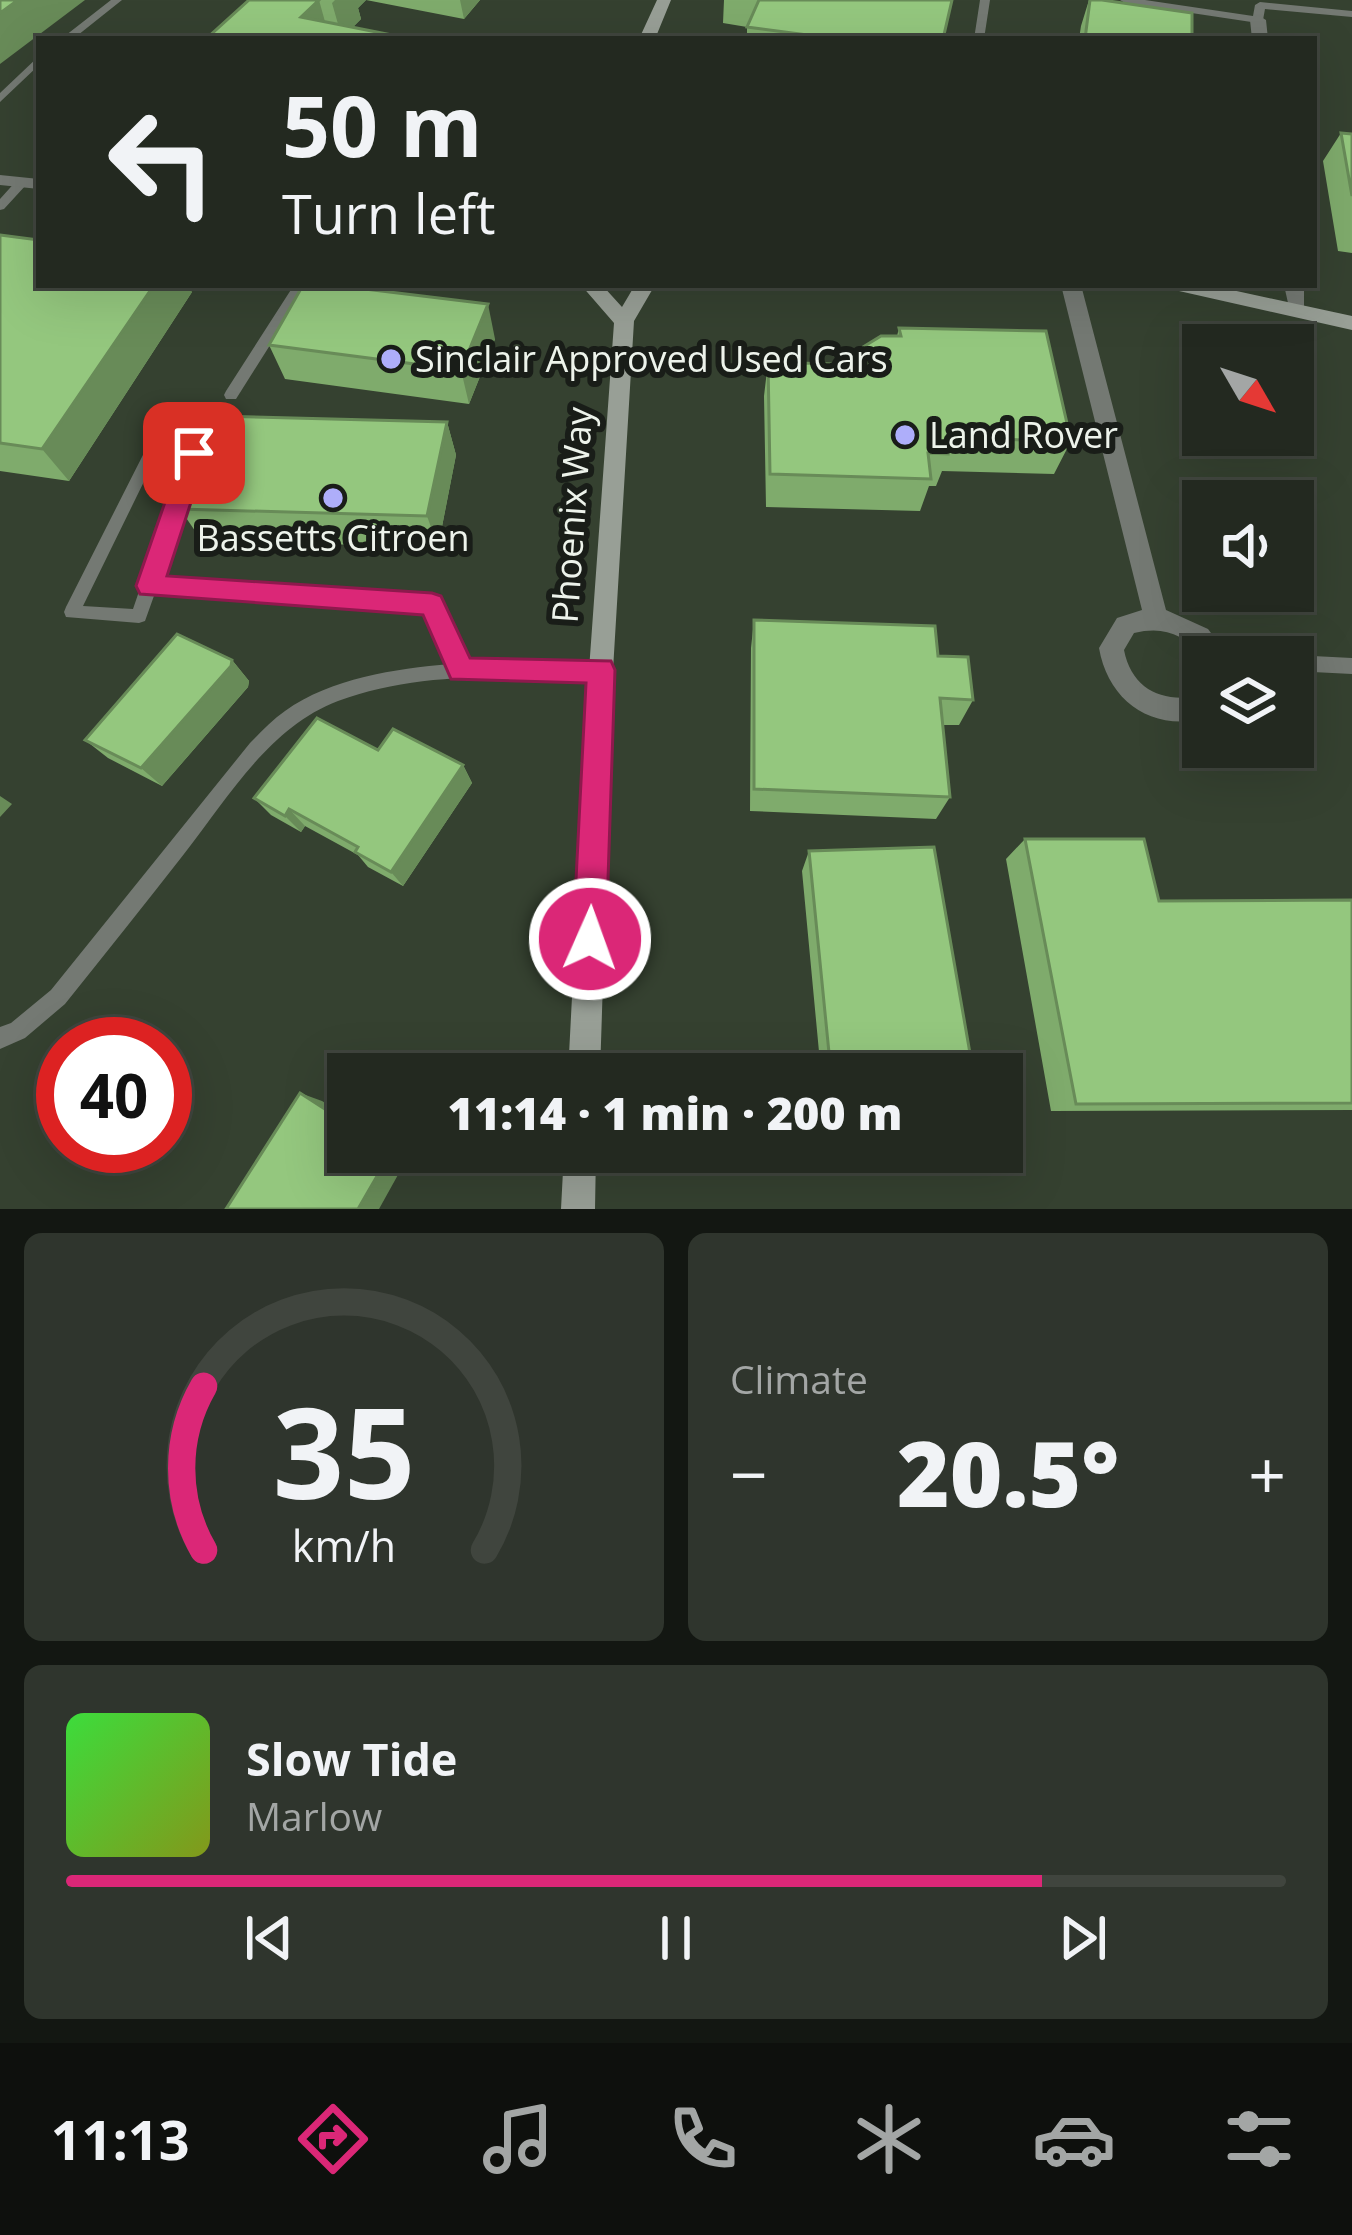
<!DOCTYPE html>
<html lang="en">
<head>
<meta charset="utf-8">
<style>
  :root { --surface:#232920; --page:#2f352d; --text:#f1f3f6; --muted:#a3a6a5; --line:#40453e; --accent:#db2777 }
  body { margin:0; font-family:"Open Sans",sans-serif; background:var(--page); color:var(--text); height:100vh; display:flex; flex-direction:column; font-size:45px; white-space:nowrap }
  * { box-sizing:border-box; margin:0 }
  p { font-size:39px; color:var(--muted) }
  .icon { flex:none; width:66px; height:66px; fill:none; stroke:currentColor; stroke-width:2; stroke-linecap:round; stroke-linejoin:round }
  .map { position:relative; height:1209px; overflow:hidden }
  .details { display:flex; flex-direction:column; gap:24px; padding:24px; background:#131712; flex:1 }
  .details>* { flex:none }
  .top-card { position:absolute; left:36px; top:36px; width:1281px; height:252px; border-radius:0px; box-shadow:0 12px 48px #0002,0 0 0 3px var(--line); background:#232920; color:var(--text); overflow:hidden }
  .needle { width:78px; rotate:129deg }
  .buttons { position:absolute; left:1182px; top:324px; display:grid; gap:24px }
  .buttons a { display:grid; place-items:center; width:132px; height:132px; border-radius:0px; background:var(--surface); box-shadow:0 12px 48px #0002,0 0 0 3px var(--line); font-size:60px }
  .speed { position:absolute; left:36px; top:1017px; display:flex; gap:24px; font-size:60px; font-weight:700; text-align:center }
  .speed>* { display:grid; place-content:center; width:156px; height:156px; border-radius:50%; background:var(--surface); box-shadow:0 12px 48px #0002,0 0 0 3px var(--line); line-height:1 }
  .speed .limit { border:18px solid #d22; background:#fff; color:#111 }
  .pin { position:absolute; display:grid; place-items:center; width:102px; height:102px; color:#fff; margin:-51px; border-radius:24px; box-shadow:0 6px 18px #0006 }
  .me { position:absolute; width:132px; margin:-66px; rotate:2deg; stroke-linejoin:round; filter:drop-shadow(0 0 9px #0008) }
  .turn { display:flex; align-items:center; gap:42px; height:252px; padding:0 48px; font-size:54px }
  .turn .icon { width:156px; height:156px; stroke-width:2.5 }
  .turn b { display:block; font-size:84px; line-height:102px }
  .big { font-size:90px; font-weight:800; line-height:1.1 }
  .details .tile { flex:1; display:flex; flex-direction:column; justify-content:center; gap:18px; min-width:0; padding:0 42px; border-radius:18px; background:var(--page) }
  .details .dial { align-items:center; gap:0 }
  .dial svg { height:312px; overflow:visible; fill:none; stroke:var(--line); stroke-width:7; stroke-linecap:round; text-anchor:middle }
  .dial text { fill:var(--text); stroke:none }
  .song { display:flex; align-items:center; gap:36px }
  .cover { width:144px; height:144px; border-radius:18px; background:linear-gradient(135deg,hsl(120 70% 55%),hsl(70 70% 35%)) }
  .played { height:12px; border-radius:6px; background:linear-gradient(90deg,var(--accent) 80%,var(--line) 80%) }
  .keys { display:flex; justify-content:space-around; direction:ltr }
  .heat { display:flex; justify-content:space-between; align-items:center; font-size:66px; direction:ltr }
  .details .tiles { flex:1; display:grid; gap:24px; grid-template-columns:1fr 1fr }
  .tile:last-child { grid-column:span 2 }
  .trip { position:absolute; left:327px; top:1053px; width:696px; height:120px; border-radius:0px; background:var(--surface); box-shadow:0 12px 48px #0002,0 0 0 3px var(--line); font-weight:800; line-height:120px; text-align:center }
  .dock { display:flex; height:192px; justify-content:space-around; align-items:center; background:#0e100d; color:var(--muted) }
  .dock .icon { width:84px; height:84px }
  .dock .current { color:var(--accent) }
  .dock b { font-size:54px; color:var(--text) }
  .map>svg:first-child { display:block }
  .built { fill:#354130; fill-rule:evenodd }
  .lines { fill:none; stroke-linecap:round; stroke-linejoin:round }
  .lane { fill:#747973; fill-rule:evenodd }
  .street { fill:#747973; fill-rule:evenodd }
  .secondary { fill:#989f96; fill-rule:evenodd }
  .wall { fill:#7fab6c }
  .shaded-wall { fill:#688b58 }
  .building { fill:#94c77e; stroke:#688b58; stroke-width:3 }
  .route { fill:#db2777; stroke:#8e194d; stroke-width:3 }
  .poi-dot { fill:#aeaefa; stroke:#191d18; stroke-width:4.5 }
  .labels { text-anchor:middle; stroke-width:12; stroke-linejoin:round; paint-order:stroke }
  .poi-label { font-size:36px; fill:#edf3eb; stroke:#191d18; text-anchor:start }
  .street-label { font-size:36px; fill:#edf3eb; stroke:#191d18 }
</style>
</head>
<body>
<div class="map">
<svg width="1352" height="1209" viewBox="0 0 1352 1209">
  <rect width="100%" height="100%" fill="#2f372b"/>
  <!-- built -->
  <path class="built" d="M 0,0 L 1352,0 L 1352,1209 L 0,1209 ZM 39,39 L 1314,39 L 1314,285 L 39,285 ZM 1203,345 L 1293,345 L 1293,435 L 1203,435 ZM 1203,501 L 1293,501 L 1293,591 L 1203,591 ZM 1203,657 L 1293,657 L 1293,747 L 1203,747 ZM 63,1044 L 165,1044 L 165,1146 L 63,1146 ZM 348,1074 L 1002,1074 L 1002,1152 L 348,1152 Z"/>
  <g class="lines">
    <!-- lane -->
    <path class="lane" d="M 111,0 L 122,0 L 73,39 L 61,39 Z
      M 980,0 L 990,0 L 984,39 L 974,39 Z
      M 1120,0 L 1145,0 L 1253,16 L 1255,5 L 1260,2 L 1352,11 L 1352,17 L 1265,9 L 1263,20 L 1258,23 L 1125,3 Z
      M 39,56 L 39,65 L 0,102 L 0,93 Z
      M 22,178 L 26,179 L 26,185 L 4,209 L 0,210 L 0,199 L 18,179 Z
      M 294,285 L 308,285 L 236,399 L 226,399 L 224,395 L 226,391 Z
      M 154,441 L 194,447 L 201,453 L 159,580 L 432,597 L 438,599 L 467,664 L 601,662 L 607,665 L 610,670 L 607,675 L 601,678 C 515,677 421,670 338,701 C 269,727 228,798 184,854 C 145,904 105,954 65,1004 L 25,1038 L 0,1049 L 0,1027 L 11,1023 L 51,990 L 250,743 C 261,732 272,720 285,711 C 331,678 395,669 450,664 L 427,611 L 155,593 L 145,621 L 139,623 L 66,617 L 64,612 L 66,607 L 147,447 ZM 158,453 L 185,457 L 133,609 L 83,606 Z
      M 1293,655 L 1352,658 L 1352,674 L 1293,671 L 1293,657 L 1289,657 Z"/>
    <!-- street -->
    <path class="street" d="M 1258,15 L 1266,20 L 1268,39 L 1252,39 L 1250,20 Z
      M 0,175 L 39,179 L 39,189 L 0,185 Z
      M 1061,285 L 1081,285 L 1166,610 L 1208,629 L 1229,657 L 1203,657 C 1183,634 1164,626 1134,633 L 1124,650 C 1132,691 1165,704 1203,695 L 1203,719 C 1150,731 1108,700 1099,648 L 1117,618 L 1142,610 Z
      M 1284,285 L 1304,285 L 1304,312 L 1290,312 Z"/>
    <!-- secondary -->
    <path class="secondary" d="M 657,0 L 671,0 L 655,39 L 639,39 Z
      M 581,285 L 602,285 L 622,307 L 635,285 L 655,285 L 634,321 L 613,670 L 600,1074 L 568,1074 L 589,670 L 614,323 Z
      M 1169,285 L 1209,285 L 1352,316 L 1352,330 L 1179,291 Z
      M 564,1152 L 596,1152 L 595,1209 L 561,1209 Z"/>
  </g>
  <!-- wall -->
  <path class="wall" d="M 249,0 L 480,0 L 464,19 L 366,0 L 358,8 L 361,19 L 353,27 L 206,39 Z
    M 724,0 L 952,0 L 943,39 L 747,39 L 747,27 L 723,23 Z
    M 1089,0 L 1192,39 L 1079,39 L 1081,26 Z
    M 1341,133 L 1352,134 L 1352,253 L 1338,251 L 1323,161 Z
    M 0,235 L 192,292 L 69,481 L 0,471 Z
    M 899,328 L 1071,441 L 1054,474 L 942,471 L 936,486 L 929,486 L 920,511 L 766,507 L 764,396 L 768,362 L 860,365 L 863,347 L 897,336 Z
    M 495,339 L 469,404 L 285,379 L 269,345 Z
    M 447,422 L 456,455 L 438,547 L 202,541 L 180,509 Z
    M 754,620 L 938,656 L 973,700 L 959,725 L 942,725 L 950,797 L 936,819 L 750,811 L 751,648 Z
    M 232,660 L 249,681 L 248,687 L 162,786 L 108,758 L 85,740 Z
    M 378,750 L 463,765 L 472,783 L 403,886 L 368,867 L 358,855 L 305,826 L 301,832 L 271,815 L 254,798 Z
    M 1025,839 L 1159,901 L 1352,900 L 1352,1110 L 1051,1111 L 1006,859 Z
    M 809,851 L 971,1059 L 953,1068 L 821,1073 L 802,871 Z"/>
  <!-- shaded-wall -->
  <path class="shaded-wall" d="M 18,0 L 85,0 L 0,64 L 0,13 Z
    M 319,0 L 329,36 L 301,17 Z
    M 335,0 L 366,0 L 358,8 L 361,19 L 342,38 L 332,3 Z
    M 460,0 L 480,0 L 464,19 Z
    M 154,285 L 189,285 L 192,292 L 69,481 L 42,449 Z
    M 488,304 L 495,339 L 469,404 L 461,370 Z
    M 447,422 L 456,455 L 438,547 L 427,516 Z
    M 232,660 L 249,681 L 248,687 L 162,786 L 141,768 Z
    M 463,765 L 472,783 L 403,886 L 391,872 Z
    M 0,796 L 12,804 L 0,817 Z
    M 289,809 L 305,826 L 301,832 L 285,816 Z
    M 300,1093 L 322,1101 L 348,1117 L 348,1124 Z
    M 391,1152 L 404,1152 L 409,1155 L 379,1209 L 358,1209 Z"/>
  <!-- building -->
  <path class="building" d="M 0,0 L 18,0 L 0,13 Z
    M 249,0 L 319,0 L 301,17 L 407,38 L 206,39 Z
    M 759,0 L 952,0 L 943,39 L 838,39 L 747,27 Z
    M 1090,0 L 1102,0 L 1192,13 L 1192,39 L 1085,39 Z
    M 1341,133 L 1352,134 L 1352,196 Z
    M 0,235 L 39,240 L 39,285 L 154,285 L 42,449 L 0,443 Z
    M 303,285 L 332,285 L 488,304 L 461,370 L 269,345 Z
    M 899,328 L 1046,331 L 1071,441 L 946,438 L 948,454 L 928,453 L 931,479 L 770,474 L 768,362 L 865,365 L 863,347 L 881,336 L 901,336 Z
    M 216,416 L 447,422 L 427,516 L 180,509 Z
    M 754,620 L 935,626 L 938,656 L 968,657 L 973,700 L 940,698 L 950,797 L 754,789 Z
    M 177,634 L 232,660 L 231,666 L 141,768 L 85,740 Z
    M 317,718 L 378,750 L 393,729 L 463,765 L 391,872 L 355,852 L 358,847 L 289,809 L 285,816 L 254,798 Z
    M 1025,839 L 1144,839 L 1159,901 L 1352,900 L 1352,1103 L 1076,1104 Z
    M 934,847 L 971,1059 L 830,1063 L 809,851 Z
    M 300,1093 L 348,1124 L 348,1152 L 391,1152 L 358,1209 L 226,1209 Z"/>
  <!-- route -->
  <path class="route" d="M 194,443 L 207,453 L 167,576 L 432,593 L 441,596 L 470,658 L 611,661 L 615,670 L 606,939 L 601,951 L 590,956 L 578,951 L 573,939 L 586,683 L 451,679 L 423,615 L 140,594 L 136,586 L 182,453 Z"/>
  <!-- markers -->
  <g class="poi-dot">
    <circle cx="391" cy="359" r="12"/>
    <circle cx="905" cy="435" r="12"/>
    <circle cx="333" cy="498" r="12"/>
  </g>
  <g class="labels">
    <!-- poi labels -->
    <g class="poi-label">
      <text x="415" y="372">Sinclair Approved Used Cars</text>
      <text x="929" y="448">Land Rover</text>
      <text x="333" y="551" text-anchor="middle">Bassetts Citroen</text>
    </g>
    <!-- street labels -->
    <g class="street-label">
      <text transform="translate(572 515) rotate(-86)" y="13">Phoenix Way</text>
    </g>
  </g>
</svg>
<div class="buttons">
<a><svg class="needle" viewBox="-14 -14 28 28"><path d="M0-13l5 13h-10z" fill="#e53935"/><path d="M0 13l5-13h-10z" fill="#a3a6a5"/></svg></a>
<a><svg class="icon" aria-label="sound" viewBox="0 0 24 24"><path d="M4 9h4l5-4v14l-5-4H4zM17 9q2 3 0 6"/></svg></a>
<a><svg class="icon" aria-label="layers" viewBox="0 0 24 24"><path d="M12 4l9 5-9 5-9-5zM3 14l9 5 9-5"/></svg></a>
</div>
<div class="speed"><div class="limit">40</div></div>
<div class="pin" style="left:194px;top:453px;background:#d93025"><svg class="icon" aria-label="arrive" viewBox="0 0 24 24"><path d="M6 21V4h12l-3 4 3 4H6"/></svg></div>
<svg class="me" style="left:590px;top:939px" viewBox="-20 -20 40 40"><circle r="17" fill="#db2777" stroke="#fff" stroke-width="3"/><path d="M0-11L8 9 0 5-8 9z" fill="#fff"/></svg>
<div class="trip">11:14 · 1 min · 200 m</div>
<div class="top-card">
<div class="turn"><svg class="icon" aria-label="left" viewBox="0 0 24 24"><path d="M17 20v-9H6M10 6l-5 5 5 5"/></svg><div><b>50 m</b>Turn left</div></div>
</div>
</div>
<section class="details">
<div class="tiles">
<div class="tile dial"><svg viewBox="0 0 100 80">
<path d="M14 69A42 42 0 1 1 86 69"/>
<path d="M14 69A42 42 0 0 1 14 27" stroke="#db2777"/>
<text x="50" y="56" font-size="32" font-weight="700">35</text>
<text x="50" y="72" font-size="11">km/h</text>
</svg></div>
<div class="tile"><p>Climate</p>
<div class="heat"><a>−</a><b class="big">20.5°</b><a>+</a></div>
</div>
<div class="tile">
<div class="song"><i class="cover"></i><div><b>Slow Tide</b><p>Marlow</p></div></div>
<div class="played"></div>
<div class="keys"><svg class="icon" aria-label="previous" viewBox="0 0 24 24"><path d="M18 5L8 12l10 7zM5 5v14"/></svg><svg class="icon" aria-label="pause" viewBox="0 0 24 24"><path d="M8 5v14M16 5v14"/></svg><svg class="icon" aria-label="next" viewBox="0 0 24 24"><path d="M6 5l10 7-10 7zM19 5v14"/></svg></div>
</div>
</div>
</section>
<nav class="dock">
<b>11:13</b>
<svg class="icon current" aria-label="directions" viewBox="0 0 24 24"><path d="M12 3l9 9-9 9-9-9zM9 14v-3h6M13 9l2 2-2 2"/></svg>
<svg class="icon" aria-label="music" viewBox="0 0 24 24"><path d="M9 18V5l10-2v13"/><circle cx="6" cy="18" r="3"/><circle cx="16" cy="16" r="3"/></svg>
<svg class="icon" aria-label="phone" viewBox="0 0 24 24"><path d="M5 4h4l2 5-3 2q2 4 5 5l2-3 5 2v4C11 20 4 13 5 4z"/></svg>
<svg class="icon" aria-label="climate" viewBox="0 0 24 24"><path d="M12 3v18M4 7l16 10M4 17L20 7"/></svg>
<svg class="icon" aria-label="car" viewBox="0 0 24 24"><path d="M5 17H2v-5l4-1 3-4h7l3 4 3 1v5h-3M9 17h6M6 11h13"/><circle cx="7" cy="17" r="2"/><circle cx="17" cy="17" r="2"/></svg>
<svg class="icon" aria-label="filters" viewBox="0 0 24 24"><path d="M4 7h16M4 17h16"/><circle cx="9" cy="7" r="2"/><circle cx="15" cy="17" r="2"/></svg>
</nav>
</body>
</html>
